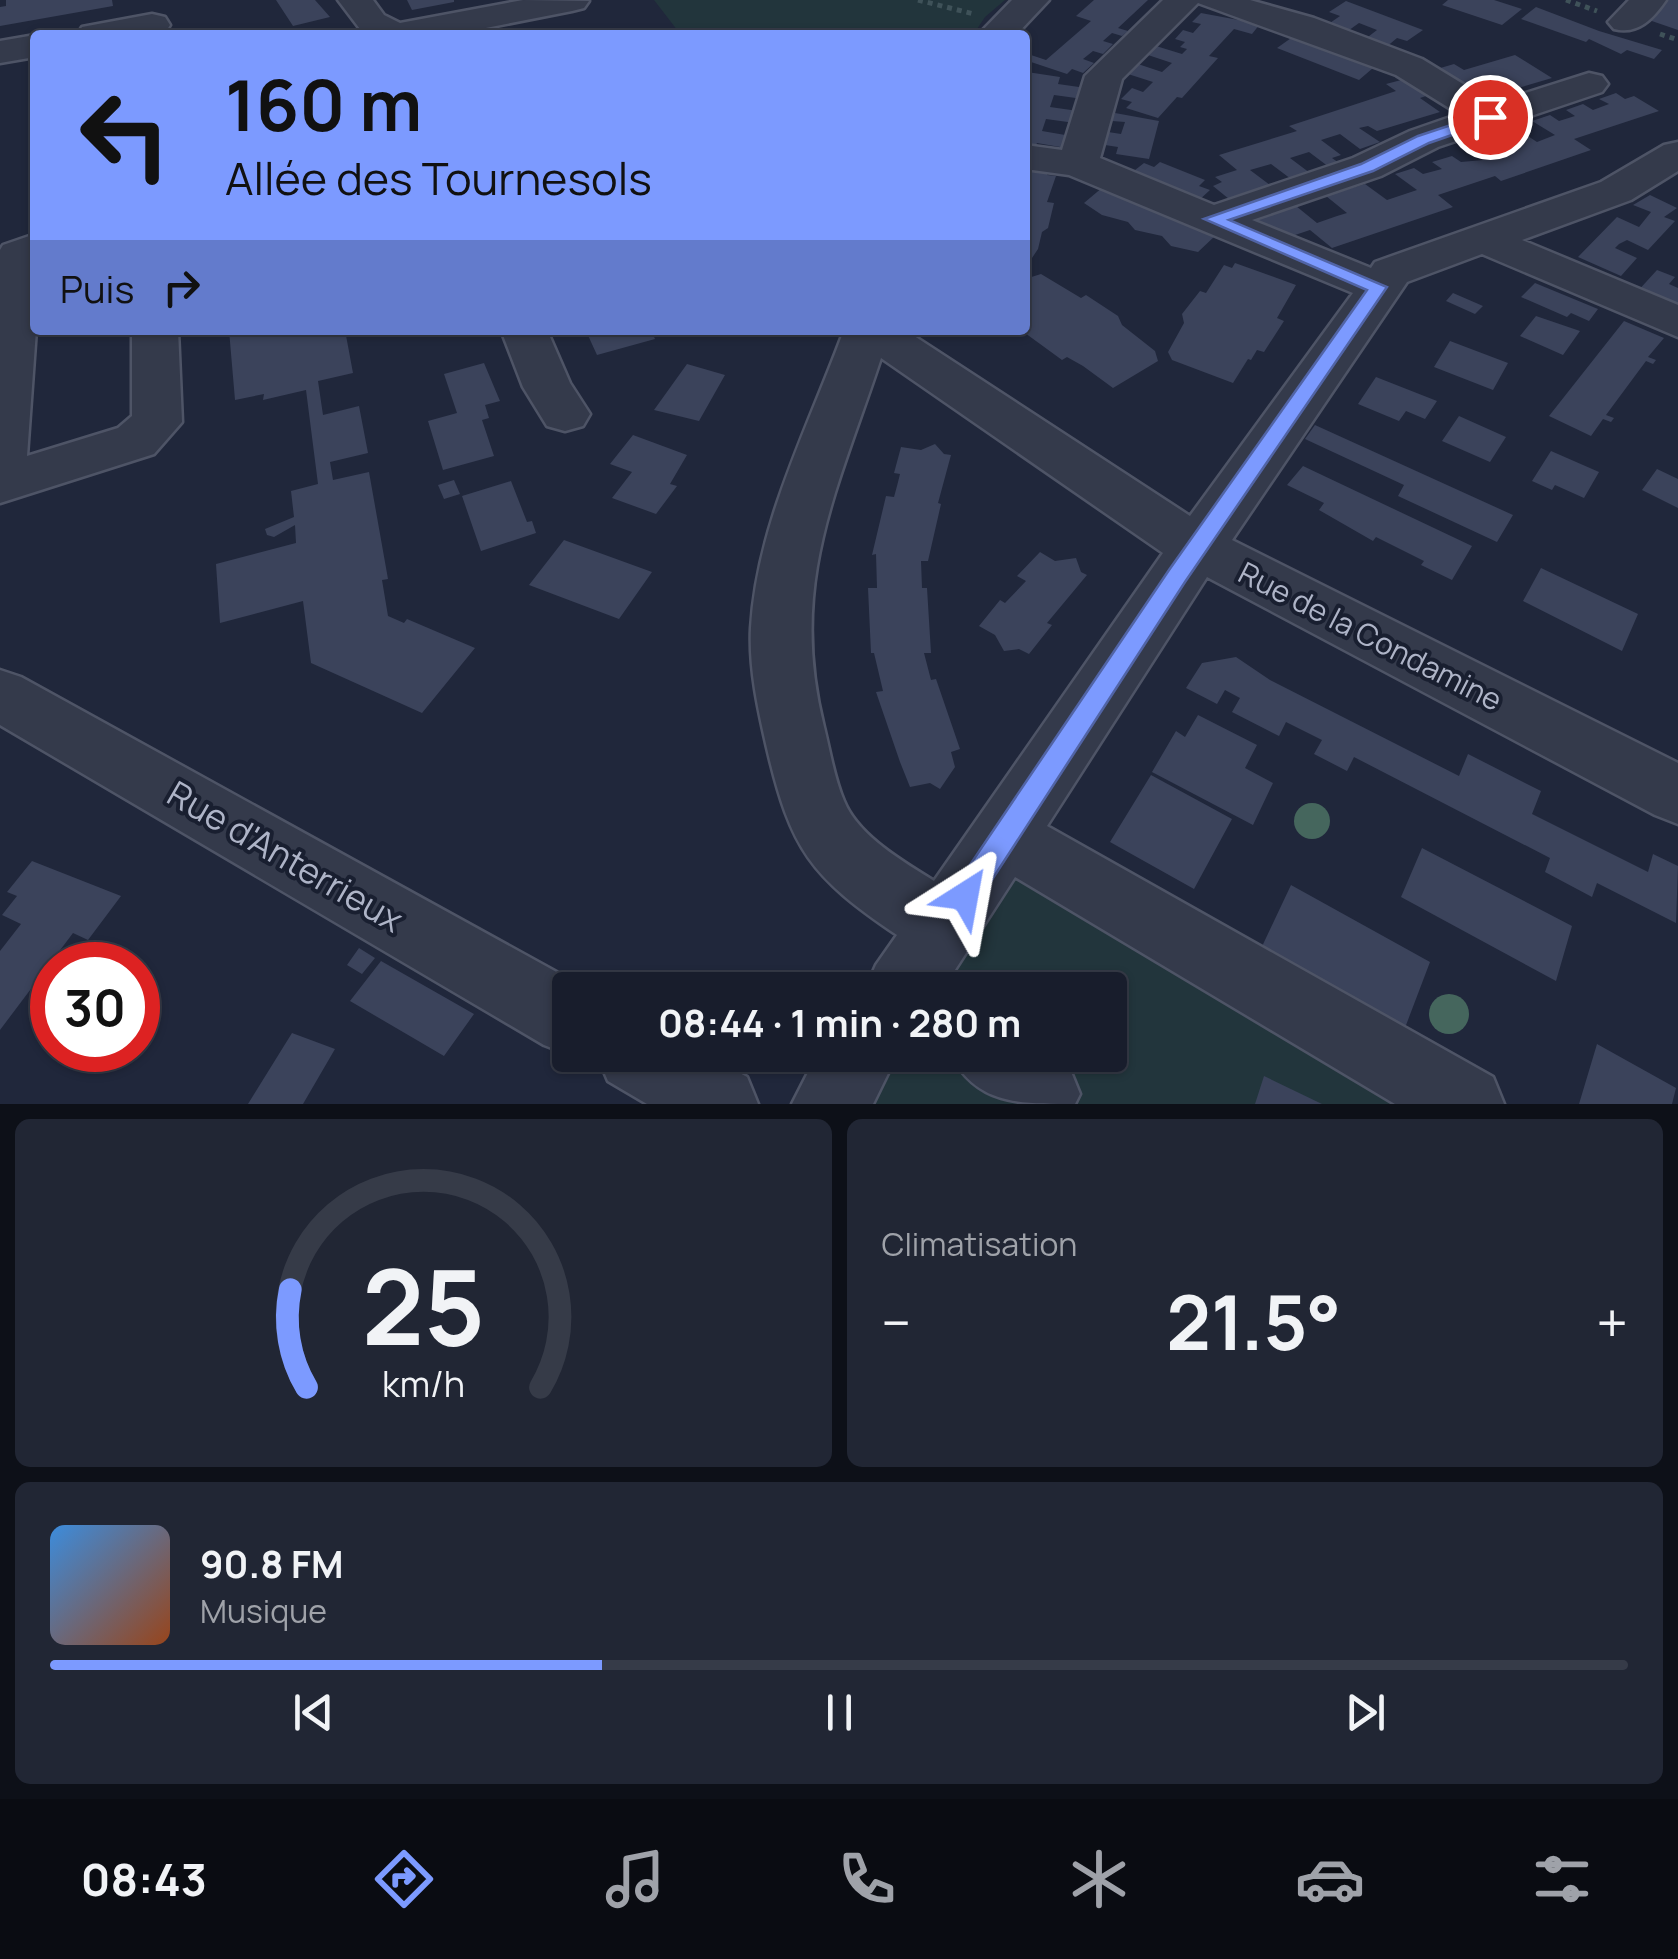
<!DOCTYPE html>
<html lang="fr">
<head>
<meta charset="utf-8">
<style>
  :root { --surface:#181d2c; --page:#212634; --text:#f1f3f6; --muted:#9fa2a9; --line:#363b48; --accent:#7c9aff }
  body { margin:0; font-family:Manrope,sans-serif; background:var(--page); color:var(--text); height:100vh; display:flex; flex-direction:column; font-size:38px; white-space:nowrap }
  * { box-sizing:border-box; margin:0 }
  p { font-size:32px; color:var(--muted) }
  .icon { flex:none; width:55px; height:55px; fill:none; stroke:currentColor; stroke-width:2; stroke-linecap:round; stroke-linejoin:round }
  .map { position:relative; height:1104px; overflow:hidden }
  .panel { display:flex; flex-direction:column; gap:15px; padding:15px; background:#0d1018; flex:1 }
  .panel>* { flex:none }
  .top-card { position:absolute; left:30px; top:30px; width:1000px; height:305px; border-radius:10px; box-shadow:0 2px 8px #0004,0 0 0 2px var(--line); background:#7c9aff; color:#111; overflow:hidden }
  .speed { position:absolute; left:30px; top:942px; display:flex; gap:20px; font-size:50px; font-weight:700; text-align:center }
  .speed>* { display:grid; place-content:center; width:130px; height:130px; border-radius:50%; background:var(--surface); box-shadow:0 2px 8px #0004,0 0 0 2px var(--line); line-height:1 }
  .speed .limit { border:15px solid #d22; background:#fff; color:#111 }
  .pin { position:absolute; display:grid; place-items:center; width:85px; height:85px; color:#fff; margin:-42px; border:5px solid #fff; border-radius:50%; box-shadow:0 2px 10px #0007 }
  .me { position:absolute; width:110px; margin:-55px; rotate:34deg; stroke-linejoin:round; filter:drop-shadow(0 0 8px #0008) }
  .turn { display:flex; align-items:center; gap:35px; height:210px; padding:0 30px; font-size:45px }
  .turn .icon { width:130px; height:130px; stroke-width:2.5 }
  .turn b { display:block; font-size:70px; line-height:85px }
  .then { display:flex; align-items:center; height:95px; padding:0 30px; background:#0003; gap:20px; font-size:38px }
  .big { font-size:75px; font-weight:700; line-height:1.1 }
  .panel .tile { flex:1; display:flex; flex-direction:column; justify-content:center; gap:15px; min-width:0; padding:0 35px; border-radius:15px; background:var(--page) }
  .panel .dial { align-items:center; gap:0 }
  .dial svg { height:260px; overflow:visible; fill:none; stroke:var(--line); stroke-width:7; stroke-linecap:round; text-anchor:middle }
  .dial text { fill:var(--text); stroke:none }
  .song { display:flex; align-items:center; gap:30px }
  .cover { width:120px; height:120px; border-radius:15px; background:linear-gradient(135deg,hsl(210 70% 55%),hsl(20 70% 35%)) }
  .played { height:10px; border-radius:5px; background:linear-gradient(90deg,var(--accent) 35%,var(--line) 35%) }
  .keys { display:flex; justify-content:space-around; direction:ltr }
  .heat { display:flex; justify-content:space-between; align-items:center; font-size:55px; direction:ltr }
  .panel .tiles { flex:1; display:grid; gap:15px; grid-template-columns:1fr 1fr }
  .tile:last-child { grid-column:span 2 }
  .trip { position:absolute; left:552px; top:972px; width:575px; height:100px; border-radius:10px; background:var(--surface); box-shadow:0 2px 8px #0004,0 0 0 2px var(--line); font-weight:700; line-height:100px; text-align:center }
  .tabs { display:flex; height:160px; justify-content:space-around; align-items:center; background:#0a0c12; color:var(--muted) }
  .tabs .icon { width:70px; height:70px }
  .tabs .current { color:var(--accent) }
  .tabs b { font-size:45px; color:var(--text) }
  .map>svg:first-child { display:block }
  .green { fill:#22353c }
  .building { fill:#3b435b }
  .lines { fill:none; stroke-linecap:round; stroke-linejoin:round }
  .minor-casing { stroke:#4e5466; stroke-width:5 }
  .path { stroke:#3f5259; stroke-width:5; stroke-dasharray:5 5; stroke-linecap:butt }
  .minor { fill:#343a4b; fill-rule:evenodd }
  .tree { fill:#45665d }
  .route { fill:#7c9aff; stroke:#5164a6; stroke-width:2.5 }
  .labels { text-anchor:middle; stroke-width:8; stroke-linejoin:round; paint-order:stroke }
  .street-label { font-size:30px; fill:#aeb4c7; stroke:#191f30 }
  .near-street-label { font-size:35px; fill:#aeb4c7; stroke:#191f30 }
</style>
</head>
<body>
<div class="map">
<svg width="1678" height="1104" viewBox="0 0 1678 1104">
  <rect width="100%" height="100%" fill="#20273b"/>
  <!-- green -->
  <path class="green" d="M 654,0 L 1005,0 L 985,17 L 973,35 L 681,35 Z
    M 1015,855 L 1431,1104 L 858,1104 L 886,1055 L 1110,1055 L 1110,990 L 928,990 Z"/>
  <!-- building -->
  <path class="building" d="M 6,0 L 112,0 L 113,6 L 0,26 L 0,7 L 6,6 Z
    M 276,0 L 315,0 L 330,17 L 293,26 Z
    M 407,0 L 454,0 L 454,2 L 412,10 Z
    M 1094,0 L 1148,0 L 1118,28 L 1128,31 L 1122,36 L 1112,33 L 1103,41 L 1113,44 L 1103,54 L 1093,51 L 1083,59 L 1094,63 L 1083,73 L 1072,69 L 1067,74 L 1025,60 L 1025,53 L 1046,60 L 1091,21 L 1076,16 Z
    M 1448,0 L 1494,0 L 1522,9 L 1502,25 L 1442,5 Z
    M 1668,0 L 1678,0 L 1678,30 L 1646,19 Z
    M 1346,1 L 1423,30 L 1407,41 L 1397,38 L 1385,48 L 1364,40 L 1377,30 L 1359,23 L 1345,33 L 1327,25 L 1340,16 L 1329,12 Z
    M 1536,7 L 1599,31 L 1662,50 L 1654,59 L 1627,50 L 1621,54 L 1589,39 L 1586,42 L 1521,19 Z
    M 1201,13 L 1260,24 L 1252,34 L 1234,29 L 1209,56 L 1218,58 L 1182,98 L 1177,97 L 1158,118 L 1126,108 L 1132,102 L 1121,99 L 1132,88 L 1143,92 L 1153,82 L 1128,74 L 1138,64 L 1162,72 L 1172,63 L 1148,55 L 1156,46 L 1182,54 L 1187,49 L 1180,47 L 1185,42 L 1175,39 L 1183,30 L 1193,33 L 1201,24 L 1192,22 Z
    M 1294,36 L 1368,59 L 1363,64 L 1373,68 L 1359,80 L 1277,48 Z
    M 1515,55 L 1552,78 L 1491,96 L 1470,82 L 1461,85 L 1437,69 L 1454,64 L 1464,70 Z
    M 1027,72 L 1060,77 L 1058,84 L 1086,88 L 1083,99 L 1054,95 L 1050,107 L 1078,111 L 1075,123 L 1046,119 L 1042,131 L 1071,136 L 1066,148 L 1037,143 L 1034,150 L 1025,148 Z
    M 1405,79 L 1429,95 L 1420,98 L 1440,112 L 1377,131 L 1368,126 L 1359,128 L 1380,142 L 1360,149 L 1340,134 L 1321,140 L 1341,155 L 1332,158 L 1339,163 L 1329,167 L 1309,152 L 1290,158 L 1310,173 L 1291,179 L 1271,164 L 1250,170 L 1270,185 L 1229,199 L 1213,186 L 1222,182 L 1215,177 L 1237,170 L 1219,155 L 1297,131 L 1289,126 L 1396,91 L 1386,84 Z
    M 1616,93 L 1625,99 L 1634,96 L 1659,111 L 1574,139 L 1591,150 L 1501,181 L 1495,176 L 1438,195 L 1453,207 L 1332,248 L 1310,230 L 1289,237 L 1281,230 L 1271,233 L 1254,219 L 1296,206 L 1317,223 L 1337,216 L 1347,213 L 1326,196 L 1365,184 L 1387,200 L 1417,190 L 1395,174 L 1414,168 L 1423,174 L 1442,169 L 1432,162 L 1452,156 L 1461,162 L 1483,160 L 1461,145 L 1479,139 L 1501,153 L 1519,148 L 1496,133 L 1514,127 L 1537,142 L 1555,135 L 1532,121 L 1550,115 L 1559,121 L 1575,116 L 1566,110 L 1583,104 L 1593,110 L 1609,104 L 1599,99 Z
    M 1115,113 L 1159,121 L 1149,159 L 1116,154 L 1118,147 L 1105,145 L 1108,132 L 1121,134 L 1125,122 L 1112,121 Z
    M 1160,162 L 1205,180 L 1199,186 L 1210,190 L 1197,202 L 1130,174 L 1144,163 L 1154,167 Z
    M 1025,168 L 1049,171 L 1047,175 L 1056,176 L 1047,202 L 1054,203 L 1048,228 L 1042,232 L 1038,249 L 1030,261 L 1025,261 Z
    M 1103,187 L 1216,235 L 1198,252 L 1171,246 L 1162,236 L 1135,230 L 1128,222 L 1102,215 L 1084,203 Z
    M 1650,195 L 1677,208 L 1664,217 L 1675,221 L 1648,250 L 1627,240 L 1619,244 L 1615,248 L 1637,258 L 1621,276 L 1578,257 L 1617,217 L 1639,227 L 1651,212 L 1633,205 Z
    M 1235,263 L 1296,285 L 1277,318 L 1284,321 L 1264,352 L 1257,350 L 1251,360 L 1248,359 L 1233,383 L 1172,360 L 1168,352 L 1184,323 L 1182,314 L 1200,291 L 1206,293 L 1224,265 L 1232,268 Z
    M 1657,270 L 1675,277 L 1669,284 L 1678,288 L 1678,307 L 1636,293 Z
    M 1041,274 L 1081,298 L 1086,295 L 1118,316 L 1122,325 L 1155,351 L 1158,361 L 1113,388 L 1083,366 L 1067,357 L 1062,360 L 1025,333 L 1025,279 Z
    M 1535,283 L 1598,309 L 1589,321 L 1571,313 L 1567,317 L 1521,297 Z
    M 1453,293 L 1483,306 L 1475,314 L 1446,301 Z
    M 1536,316 L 1580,331 L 1563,355 L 1520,336 Z
    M 1624,321 L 1664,338 L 1648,357 L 1656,360 L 1653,364 L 1646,361 L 1606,415 L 1614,418 L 1611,422 L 1603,419 L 1591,436 L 1549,416 Z
    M 229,330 L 345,330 L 353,373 L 318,381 L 323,415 L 359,406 L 368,453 L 330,462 L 333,480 L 369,472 L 388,579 L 382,580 L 388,616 L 404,623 L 407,619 L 475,648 L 422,713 L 311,663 L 303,601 L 220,623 L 216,564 L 296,543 L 295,525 L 274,537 L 267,535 L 265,529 L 294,517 L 291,491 L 318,484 L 306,390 L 263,400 L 264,394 L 235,400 Z
    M 651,330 L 655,339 L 597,355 L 586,331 Z
    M 1450,341 L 1508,363 L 1493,390 L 1434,367 Z
    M 484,363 L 500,401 L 485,405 L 489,418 L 482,420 L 494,456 L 443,470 L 428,421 L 457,413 L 444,374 Z
    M 687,364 L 725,375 L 699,421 L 654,410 Z
    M 1376,377 L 1437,401 L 1425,419 L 1406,411 L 1399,421 L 1358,404 Z
    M 1459,416 L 1506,437 L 1490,462 L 1442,441 Z
    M 1315,425 L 1513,515 L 1497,542 L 1398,496 L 1404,485 L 1305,439 Z
    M 633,435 L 687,455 L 670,484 L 677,486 L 656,514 L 612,498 L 632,472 L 610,464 Z
    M 935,444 L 944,454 L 951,455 L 938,503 L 941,504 L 928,561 L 921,561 L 922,588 L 927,588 L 931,653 L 924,653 L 931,680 L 936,679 L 960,749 L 951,752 L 955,767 L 940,789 L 930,783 L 910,787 L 900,762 L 876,692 L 883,691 L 874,653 L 871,653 L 868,588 L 877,588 L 876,554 L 872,555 L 886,496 L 894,497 L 897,486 L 900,474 L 894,473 L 901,447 L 921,450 Z
    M 1551,451 L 1599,472 L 1584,498 L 1555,485 L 1552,490 L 1532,481 Z
    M 1303,466 L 1472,546 L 1452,580 L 1421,565 L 1424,561 L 1376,537 L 1373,541 L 1319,510 L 1324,503 L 1287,485 Z
    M 1657,469 L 1678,479 L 1678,508 L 1642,490 Z
    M 454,480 L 460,494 L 444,499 L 438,485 Z
    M 511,481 L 527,522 L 532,521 L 536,533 L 481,551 L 462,496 Z
    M 564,540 L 652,572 L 619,619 L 529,585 Z
    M 1040,552 L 1055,561 L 1076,558 L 1081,572 L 1087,575 L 1047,623 L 1052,625 L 1029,654 L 1019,649 L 1004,651 L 995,635 L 979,626 L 1000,600 L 1005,603 L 1026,581 L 1017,576 Z
    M 1541,568 L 1638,614 L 1622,651 L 1523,601 Z
    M 1236,657 L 1270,680 L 1459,776 L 1468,754 L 1541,791 L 1532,814 L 1648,872 L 1653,854 L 1678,866 L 1676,923 L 1597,883 L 1592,897 L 1545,872 L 1550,858 L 1354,757 L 1347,771 L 1314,754 L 1322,740 L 1286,722 L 1279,736 L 1232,712 L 1240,698 L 1225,690 L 1217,704 L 1186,688 L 1202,663 Z
    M 1198,715 L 1257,745 L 1245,768 L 1273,783 L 1253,825 L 1152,772 L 1176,731 L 1185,737 Z
    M 1151,775 L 1232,819 L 1194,889 L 1110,842 Z
    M 1422,848 L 1572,926 L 1556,981 L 1401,897 Z
    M 32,861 L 121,896 L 88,940 L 73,933 L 0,1030 L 0,951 L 21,924 L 2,915 L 17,896 L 7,892 Z
    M 1291,885 L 1430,962 L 1400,1041 L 1257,957 Z
    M 359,948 L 375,958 L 362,974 L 347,965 Z
    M 381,961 L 474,1014 L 444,1056 L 350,1001 Z
    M 292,1033 L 335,1049 L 303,1104 L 248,1104 Z
    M 1597,1044 L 1676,1088 L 1672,1104 L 1579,1104 Z
    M 1264,1076 L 1322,1104 L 1255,1104 Z"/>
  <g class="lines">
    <!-- minor casing -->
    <g class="minor-casing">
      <path id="minor" d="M 338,0 L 373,0 L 384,15 L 400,23 L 523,0 L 589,1 L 584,8 L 572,11 L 450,35 L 369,35 L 360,29 Z
        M 1012,0 L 1049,0 L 1016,35 L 978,35 Z
        M 1163,0 L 1250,0 L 1314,18 L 1422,59 L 1494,103 L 1589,73 L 1602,76 L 1608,84 L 1602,92 L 1438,147 L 1381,176 L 1252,220 L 1371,268 L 1375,262 L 1601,182 L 1664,145 L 1678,142 L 1678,171 L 1631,200 L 1522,240 L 1678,305 L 1678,337 L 1482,254 L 1407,282 L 1232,540 L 1678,763 L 1678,824 L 1655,815 L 1207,577 L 1047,826 L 1493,1077 L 1504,1104 L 1395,1104 L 1015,877 L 942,990 L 865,990 L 876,965 L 897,935 C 810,876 791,850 767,748 C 758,709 749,668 751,628 C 757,524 809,426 844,330 L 905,330 L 1190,516 L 1353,293 L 1069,175 L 1025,169 L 1025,145 L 1062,150 L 1085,76 ZM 1198,3 L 1396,75 L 1459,114 L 1410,131 L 1353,158 L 1214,205 L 1100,158 L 1122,79 ZM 881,358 L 1163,553 L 934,881 C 904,862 858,836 844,801 C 834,778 830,751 824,727 C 788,584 837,491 881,358 Z
        M 1629,0 L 1666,0 C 1653,19 1638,35 1614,29 L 1608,22 Z
        M 152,14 L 165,17 L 170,25 L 165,33 L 77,35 L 82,27 Z
        M 35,35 L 35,57 L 0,63 L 0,41 Z
        M 35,234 L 36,330 L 27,456 L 118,428 L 132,416 L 132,330 L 178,330 L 182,422 L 154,454 L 0,503 L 0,250 L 3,245 Z
        M 501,330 L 547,330 L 570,383 L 590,414 L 583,426 L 565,431 L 547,426 L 523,387 Z
        M 0,670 L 21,677 L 589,990 L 570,990 L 570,1055 L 544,1045 L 0,725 Z
        M 597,1055 L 707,1055 L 747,1077 L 758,1104 L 647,1104 L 608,1081 Z
        M 817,1055 L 897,1055 L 873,1104 L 792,1104 Z
        M 951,1055 L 1051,1055 L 1069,1067 L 1080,1094 L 1075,1104 C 1017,1104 977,1104 951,1055 Z"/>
    </g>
    <!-- path -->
    <path class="path" d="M 918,0 L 974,14
      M 1566,0 L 1597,11
      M 1660,34 L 1678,40"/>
    <!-- minor -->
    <use href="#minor" class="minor"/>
  </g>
  <!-- trees -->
  <g class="tree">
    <circle cx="1312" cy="821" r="18"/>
    <circle cx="1449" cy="1014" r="20"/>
  </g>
  <!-- route -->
  <path class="route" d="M 1490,112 L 1495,114 L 1495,120 L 1429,143 L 1373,171 L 1229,220 L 1387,287 L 1185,582 L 975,906 L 965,910 L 955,906 L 951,896 L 955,887 L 1169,570 L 1367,290 L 1204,219 L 1361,164 L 1418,136 Z"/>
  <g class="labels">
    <!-- street labels -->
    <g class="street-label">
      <text transform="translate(1370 637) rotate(27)" y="10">Rue de la Condamine</text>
    </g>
    <!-- near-street labels -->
    <g class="near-street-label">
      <text transform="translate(285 857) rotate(30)" y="12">Rue d'Anterrieux</text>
    </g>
  </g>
</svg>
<div class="speed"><div class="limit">30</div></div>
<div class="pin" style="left:1490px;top:117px;background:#d93025"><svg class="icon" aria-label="arrive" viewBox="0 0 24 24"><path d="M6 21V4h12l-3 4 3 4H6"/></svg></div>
<svg class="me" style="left:965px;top:896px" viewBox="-20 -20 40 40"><path d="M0-17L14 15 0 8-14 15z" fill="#7c9aff" stroke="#fff" stroke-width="4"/></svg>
<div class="trip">08:44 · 1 min · 280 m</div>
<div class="top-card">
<div class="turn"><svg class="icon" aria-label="left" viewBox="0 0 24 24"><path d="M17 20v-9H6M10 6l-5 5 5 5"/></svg><div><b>160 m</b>Allée des Tournesols</div></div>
<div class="then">Puis<svg class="icon" aria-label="right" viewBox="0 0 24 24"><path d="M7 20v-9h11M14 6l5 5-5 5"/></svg></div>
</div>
</div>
<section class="panel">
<div class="tiles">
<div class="tile dial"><svg viewBox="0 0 100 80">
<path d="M14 69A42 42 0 1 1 86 69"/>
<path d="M14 69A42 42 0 0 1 9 39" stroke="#7c9aff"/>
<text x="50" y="56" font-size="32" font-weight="700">25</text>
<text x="50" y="72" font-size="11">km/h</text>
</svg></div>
<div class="tile"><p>Climatisation</p>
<div class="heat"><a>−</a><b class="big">21.5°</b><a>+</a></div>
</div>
<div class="tile">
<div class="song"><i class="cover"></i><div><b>90.8 FM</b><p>Musique</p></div></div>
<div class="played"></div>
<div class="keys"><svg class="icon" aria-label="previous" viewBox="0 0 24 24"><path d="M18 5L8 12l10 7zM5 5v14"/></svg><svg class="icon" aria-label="pause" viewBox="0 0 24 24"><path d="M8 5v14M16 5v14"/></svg><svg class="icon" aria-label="next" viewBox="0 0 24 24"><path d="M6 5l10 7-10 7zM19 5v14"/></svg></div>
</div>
</div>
</section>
<nav class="tabs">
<b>08:43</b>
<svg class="icon current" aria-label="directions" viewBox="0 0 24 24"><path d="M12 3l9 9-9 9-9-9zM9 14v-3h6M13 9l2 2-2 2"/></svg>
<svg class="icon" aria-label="music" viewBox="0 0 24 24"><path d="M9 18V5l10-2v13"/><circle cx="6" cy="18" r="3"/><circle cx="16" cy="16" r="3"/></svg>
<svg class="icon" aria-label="phone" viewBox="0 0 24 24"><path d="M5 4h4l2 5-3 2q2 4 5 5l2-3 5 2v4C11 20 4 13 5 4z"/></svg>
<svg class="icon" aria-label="climate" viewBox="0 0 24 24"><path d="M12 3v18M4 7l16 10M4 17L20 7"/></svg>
<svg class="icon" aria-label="car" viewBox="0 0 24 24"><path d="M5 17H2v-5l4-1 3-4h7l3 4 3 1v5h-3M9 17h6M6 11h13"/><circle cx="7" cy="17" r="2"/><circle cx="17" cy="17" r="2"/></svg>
<svg class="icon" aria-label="filters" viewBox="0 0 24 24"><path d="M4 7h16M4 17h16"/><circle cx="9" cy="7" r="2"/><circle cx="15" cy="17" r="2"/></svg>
</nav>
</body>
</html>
